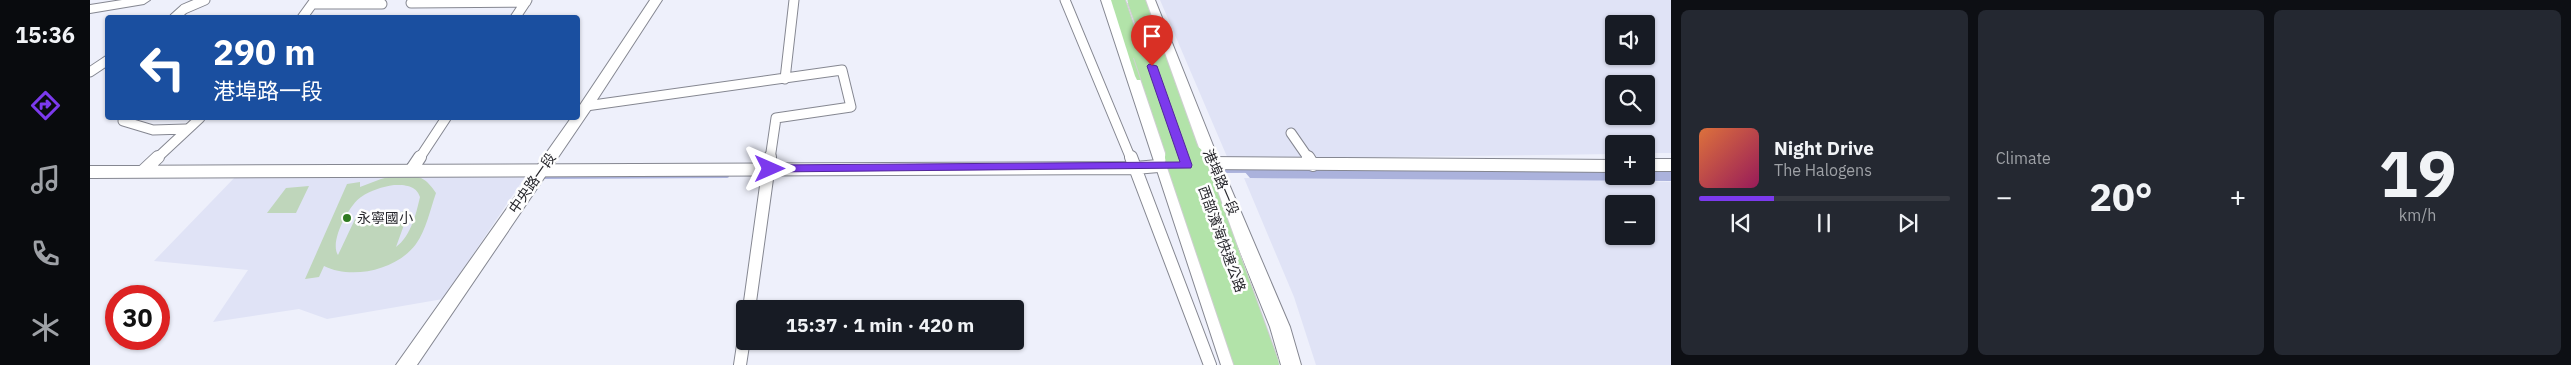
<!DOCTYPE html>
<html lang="en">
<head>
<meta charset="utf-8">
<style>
  :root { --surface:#171b24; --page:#242831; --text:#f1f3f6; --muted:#9ea1a6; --line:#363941; --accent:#7c3aed }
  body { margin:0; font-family:"IBM Plex Sans","Noto Sans TC",sans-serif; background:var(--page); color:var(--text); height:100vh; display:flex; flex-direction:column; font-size:19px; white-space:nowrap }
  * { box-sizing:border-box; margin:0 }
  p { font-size:16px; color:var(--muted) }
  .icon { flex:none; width:28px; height:28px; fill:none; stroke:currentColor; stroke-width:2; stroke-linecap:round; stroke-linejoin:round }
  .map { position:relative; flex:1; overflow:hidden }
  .details { display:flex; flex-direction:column; gap:10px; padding:10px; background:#0d0f14; width:900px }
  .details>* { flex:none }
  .hud { position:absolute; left:15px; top:15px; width:475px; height:105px; border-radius:5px; box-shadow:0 1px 4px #0004; background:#1a4fa0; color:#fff; overflow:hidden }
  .buttons { position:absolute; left:1515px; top:15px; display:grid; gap:10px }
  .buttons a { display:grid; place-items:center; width:50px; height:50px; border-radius:5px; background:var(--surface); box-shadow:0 1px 4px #0004; font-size:25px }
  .speed { position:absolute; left:15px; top:285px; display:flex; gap:10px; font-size:25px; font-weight:700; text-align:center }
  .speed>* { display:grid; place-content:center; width:65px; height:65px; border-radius:50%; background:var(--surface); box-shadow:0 1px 4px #0004; line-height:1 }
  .speed .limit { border:8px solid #d22; background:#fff; color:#111 }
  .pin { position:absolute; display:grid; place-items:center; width:42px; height:42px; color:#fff; margin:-51px -21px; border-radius:50% 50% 50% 0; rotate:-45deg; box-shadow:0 0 5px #0007 }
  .pin .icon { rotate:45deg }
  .me { position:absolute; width:55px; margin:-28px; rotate:90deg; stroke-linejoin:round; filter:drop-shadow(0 0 4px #0008) }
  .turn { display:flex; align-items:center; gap:18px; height:105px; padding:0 25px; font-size:22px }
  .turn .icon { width:65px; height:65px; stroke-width:2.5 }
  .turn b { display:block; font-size:35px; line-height:42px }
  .big { font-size:38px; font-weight:700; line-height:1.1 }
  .details .tile { flex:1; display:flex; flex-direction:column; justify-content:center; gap:8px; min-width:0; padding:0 18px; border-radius:8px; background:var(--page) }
  .details .dial { align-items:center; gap:0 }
  .dial b { font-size:65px; line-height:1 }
  .song { display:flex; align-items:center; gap:15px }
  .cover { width:60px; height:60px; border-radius:8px; background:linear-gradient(135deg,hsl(20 70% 55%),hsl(330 70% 35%)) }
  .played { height:5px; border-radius:2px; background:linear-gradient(90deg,var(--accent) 30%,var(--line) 30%) }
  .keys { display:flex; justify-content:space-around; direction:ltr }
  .heat { display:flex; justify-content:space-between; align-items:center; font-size:28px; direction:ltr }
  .details .tiles { flex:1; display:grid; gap:10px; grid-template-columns:repeat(3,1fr) }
  .trip { position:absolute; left:646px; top:300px; width:288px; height:50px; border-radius:5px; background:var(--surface); box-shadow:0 1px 4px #0004; font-weight:700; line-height:50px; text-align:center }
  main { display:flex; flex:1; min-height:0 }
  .dock { display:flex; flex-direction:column; width:90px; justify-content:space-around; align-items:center; background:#090b0e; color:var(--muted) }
  .dock .icon { width:35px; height:35px }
  .dock .selected { color:var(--accent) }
  .dock b { font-size:22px; color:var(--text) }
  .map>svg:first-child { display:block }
  .built { fill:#e0e3f6; fill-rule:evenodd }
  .green { fill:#bfd6bb; fill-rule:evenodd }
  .water { fill:#abb2dc }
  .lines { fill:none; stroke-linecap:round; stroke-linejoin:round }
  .stream { stroke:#abb2dc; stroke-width:4 }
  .street-far1-casing { stroke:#858791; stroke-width:11 }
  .street-casing { stroke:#858791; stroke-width:14 }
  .secondary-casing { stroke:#858791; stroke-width:2 }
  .highway-casing { stroke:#cfcfd1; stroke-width:2 }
  .street-far1 { stroke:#fff; stroke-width:9 }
  .street { stroke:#fff; stroke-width:12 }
  .secondary { fill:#fff; fill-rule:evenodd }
  .highway { fill:#b2e3a9; fill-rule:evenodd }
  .highway-bridge-far1-casing { stroke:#cfcfd1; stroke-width:19; stroke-linecap:butt }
  .highway-bridge-casing { stroke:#cfcfd1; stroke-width:24; stroke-linecap:butt }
  .highway-bridge-far1 { stroke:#b2e3a9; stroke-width:17 }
  .highway-bridge { stroke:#b2e3a9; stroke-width:22 }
  .route { fill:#7c3aed; stroke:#51269a }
  .poi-dot { fill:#2f7a21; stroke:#fefefe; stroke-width:2 }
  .labels { text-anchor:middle; stroke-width:5; stroke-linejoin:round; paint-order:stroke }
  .street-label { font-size:14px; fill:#27272c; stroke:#fefefe }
  .poi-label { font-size:14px; fill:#27272c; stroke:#fefefe; text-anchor:start }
</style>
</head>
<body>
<main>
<nav class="dock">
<b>15:36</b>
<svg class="icon selected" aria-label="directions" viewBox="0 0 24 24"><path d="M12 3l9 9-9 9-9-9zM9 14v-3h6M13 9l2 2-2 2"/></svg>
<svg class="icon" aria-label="music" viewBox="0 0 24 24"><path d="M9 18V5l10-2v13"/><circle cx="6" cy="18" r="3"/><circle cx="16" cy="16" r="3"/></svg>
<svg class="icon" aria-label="phone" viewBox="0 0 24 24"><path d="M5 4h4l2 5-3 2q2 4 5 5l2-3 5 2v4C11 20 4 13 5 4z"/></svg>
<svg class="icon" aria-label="climate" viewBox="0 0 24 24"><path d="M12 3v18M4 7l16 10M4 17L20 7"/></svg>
</nav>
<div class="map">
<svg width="1581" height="365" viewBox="0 0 1581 365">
  <rect width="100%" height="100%" fill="#eef0fb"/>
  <!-- built -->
  <path class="built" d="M 1070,0 L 1581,0 L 1581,153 L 1556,153 L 1556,144 L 1524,144 L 1524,154 L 1138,159 ZM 1524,24 L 1556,24 L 1556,56 L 1524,56 ZM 1524,84 L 1556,84 L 1556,116 L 1524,116 Z
    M 148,174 L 437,174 L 353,299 L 237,319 L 209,309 L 123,322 L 158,270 L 64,261 Z
    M 1383,177 L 1581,182 L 1581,365 L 1226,365 L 1204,297 L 1154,178 ZM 1524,204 L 1556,204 L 1556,236 L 1524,236 Z"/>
  <!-- green -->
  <path class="green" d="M 306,175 C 327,175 334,175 346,193 C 340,210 336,230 326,244 C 307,270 262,280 234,266 L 229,277 L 215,279 L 257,184 L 270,182 L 270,187 L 291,179 ZM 304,185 C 315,185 326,185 330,197 C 326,214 321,236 306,247 L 319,211 L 266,217 L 248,255 C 239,242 259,205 271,197 C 281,190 292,187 304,185 Z
    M 219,186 L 206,213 L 177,213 L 196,188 Z"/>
  <!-- water -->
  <path class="water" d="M 1524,169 L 1524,176 L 1556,176 L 1556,169 L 1581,169 L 1581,181 L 1160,178 L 1154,171 Z"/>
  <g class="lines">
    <!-- stream -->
    <path class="stream" d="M 1131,171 L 1282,170
      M 453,177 L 637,176"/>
    <!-- street-far1 casing -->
    <g class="street-far1-casing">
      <path id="street-far1" d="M 975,0 L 1041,159
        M 321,3 L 436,2
        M 223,4 L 292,4
        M 84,18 L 94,9 L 115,0
        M 212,18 L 225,0
        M 425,18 L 437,0
        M 0,72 L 18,60
        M 695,79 L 704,0
        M 496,106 L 752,70 L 761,107 L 686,118 L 680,159
        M 33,121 L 63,130 L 96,129
        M 1201,133 L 1219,159
        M 66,159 L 110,118
        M 329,159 L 356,118"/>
    </g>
    <!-- street casing -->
    <g class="street-casing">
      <path id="street" d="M 1041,157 L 1120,365
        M 1218,157 L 1223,165
        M 1116,163 L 1524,166
        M 1556,165 L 1581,165
        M 322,169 L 330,157
        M 0,172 L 1045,168 L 1080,165
        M 52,172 L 68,157
        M 659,309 L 680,157
        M 650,365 L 655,332"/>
    </g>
    <!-- secondary casing -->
    <g class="secondary-casing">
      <path id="secondary" d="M 32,0 L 60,0 L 54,4 L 0,13 L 0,5 Z
        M 560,0 L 572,0 L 503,106 L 327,365 L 306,365 L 481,118 L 488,118 L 488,108 Z
        M 1011,0 L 1023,0 L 1151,365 L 1131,365 Z
        M 1053,0 L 1065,0 L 1130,163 L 1200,327 L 1211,365 L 1191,365 L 1180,327 L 1114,163 Z"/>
    </g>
    <!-- highway casing -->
    <g class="highway-casing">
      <path id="highway" d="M 1021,0 L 1035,0 L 1061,76 L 1059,80 L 1047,80 L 1045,76 Z"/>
    </g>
    <!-- street-far1 -->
    <use href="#street-far1" class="street-far1"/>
    <!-- street -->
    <use href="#street" class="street"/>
    <!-- secondary -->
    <use href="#secondary" class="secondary"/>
    <!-- highway -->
    <use href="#highway" class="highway"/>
    <!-- highway-bridge-far1 casing -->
    <g class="highway-bridge-far1-casing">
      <path id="highway-bridge-far1" d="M 1046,0 L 1103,159
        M 1052,55 L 1087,159"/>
    </g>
    <!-- highway-bridge casing -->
    <g class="highway-bridge-casing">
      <path id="highway-bridge" d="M 1086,157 L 1156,365
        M 1103,157 L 1178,365"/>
    </g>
    <!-- highway-bridge-far1 -->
    <use href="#highway-bridge-far1" class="highway-bridge-far1"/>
    <!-- highway-bridge -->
    <use href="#highway-bridge" class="highway-bridge"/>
  </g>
  <!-- route -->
  <path class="route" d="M 1059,64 L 1067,66 L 1102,165 L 1101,168 L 680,172 L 674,169 L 680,165 L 1090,162 L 1057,66 Z"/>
  <!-- markers -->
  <circle class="poi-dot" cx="257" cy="218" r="5"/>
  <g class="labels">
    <!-- street labels -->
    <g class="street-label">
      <text transform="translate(1131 182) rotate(67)" y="5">港埠路一段</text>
      <text transform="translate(442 183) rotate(-55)" y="5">中央路一段</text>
      <text transform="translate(1132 239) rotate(70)" y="5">西部濱海快速公路</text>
    </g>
    <!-- poi labels -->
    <g class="poi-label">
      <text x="267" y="223">永寧國小</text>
    </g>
  </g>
</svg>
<div class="buttons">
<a><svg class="icon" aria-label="sound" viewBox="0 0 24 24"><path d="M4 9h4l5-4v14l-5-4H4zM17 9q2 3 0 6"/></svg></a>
<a><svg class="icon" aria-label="search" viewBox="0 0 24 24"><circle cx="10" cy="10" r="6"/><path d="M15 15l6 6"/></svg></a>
<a>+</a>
<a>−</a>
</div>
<div class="speed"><div class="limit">30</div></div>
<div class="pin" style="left:1062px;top:66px;background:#d93025"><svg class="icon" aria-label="arrive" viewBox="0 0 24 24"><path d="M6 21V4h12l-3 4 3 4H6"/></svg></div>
<svg class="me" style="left:680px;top:169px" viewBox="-20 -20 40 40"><path d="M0-17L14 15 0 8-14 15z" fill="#7c3aed" stroke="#fff" stroke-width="4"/></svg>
<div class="trip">15:37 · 1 min · 420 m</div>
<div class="hud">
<div class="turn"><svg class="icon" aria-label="left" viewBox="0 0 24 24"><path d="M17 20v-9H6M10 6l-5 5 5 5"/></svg><div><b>290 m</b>港埠路一段</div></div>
</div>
</div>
<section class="details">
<div class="tiles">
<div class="tile">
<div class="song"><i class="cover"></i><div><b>Night Drive</b><p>The Halogens</p></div></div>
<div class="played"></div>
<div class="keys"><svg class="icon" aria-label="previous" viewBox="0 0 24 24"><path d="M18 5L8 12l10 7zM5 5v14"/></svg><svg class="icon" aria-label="pause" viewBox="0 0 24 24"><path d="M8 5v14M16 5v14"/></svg><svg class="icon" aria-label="next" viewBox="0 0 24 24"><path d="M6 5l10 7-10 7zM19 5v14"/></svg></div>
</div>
<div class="tile"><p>Climate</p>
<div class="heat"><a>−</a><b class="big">20°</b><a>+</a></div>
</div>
<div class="tile dial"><b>19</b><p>km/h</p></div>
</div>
</section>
</main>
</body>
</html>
